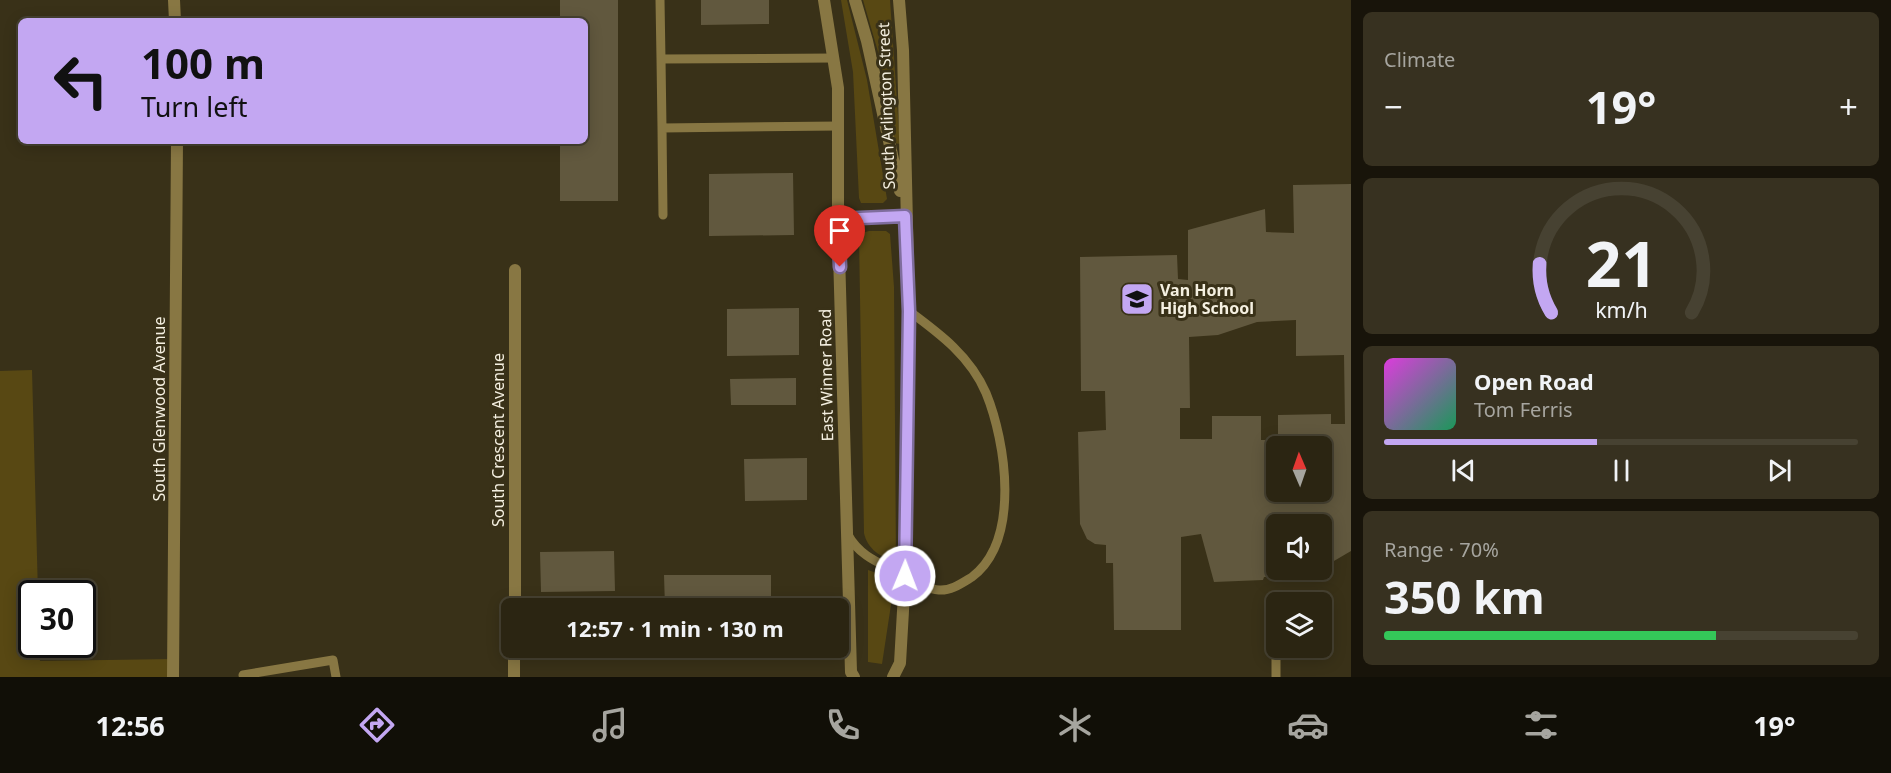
<!DOCTYPE html>
<html lang="en">
<head>
<meta charset="utf-8">
<style>
  :root { --surface:#2b2512; --page:#373120; --text:#f1f3f6; --muted:#a6a59f; --line:#474232; --accent:#c3a7f2 }
  body { margin:0; font-family:"Noto Sans",sans-serif; background:var(--page); color:var(--text); height:100vh; display:flex; flex-direction:column; font-size:22px; white-space:nowrap }
  * { box-sizing:border-box; margin:0 }
  p { font-size:20px; color:var(--muted) }
  .icon { flex:none; width:33px; height:33px; fill:none; stroke:currentColor; stroke-width:2; stroke-linecap:round; stroke-linejoin:round }
  .map { position:relative; flex:1; overflow:hidden }
  .sheet { display:flex; flex-direction:column; gap:12px; padding:12px; background:#18140a; width:540px }
  .sheet>* { flex:none }
  .guide { position:absolute; left:18px; top:18px; width:570px; height:126px; border-radius:9px; box-shadow:0 3px 15px #0003,0 0 0 2px var(--line); background:#c3a7f2; color:#111; overflow:hidden }
  .needle { width:39px; rotate:358deg }
  .fabs { position:absolute; left:1266px; top:436px; display:grid; gap:12px }
  .fabs a { display:grid; place-items:center; width:66px; height:66px; border-radius:9px; background:var(--surface); box-shadow:0 3px 15px #0003,0 0 0 2px var(--line); font-size:30px }
  .speed { position:absolute; left:18px; top:580px; display:flex; gap:12px; font-size:30px; font-weight:700; text-align:center }
  .speed>* { display:grid; place-content:center; width:78px; height:78px; border-radius:50%; background:var(--surface); box-shadow:0 3px 15px #0003,0 0 0 2px var(--line); line-height:1 }
  .speed .limit { border:3px solid #111; border-radius:9px; background:#fff; color:#111 }
  .pin { position:absolute; display:grid; place-items:center; width:51px; height:51px; color:#fff; margin:-62px -26px; border-radius:50% 50% 50% 0; rotate:-45deg; box-shadow:0 0 6px #0007 }
  .pin .icon { rotate:45deg }
  .me { position:absolute; width:66px; margin:-33px; rotate:1deg; stroke-linejoin:round; filter:drop-shadow(0 0 4px #0008) }
  .turn { display:flex; align-items:center; gap:21px; height:126px; padding:0 24px; font-size:27px }
  .turn .icon { width:78px; height:78px; stroke-width:2.5 }
  .turn b { display:block; font-size:42px; line-height:51px }
  .big { font-size:45px; font-weight:700; line-height:1.1 }
  .sheet .tile { flex:1; display:flex; flex-direction:column; justify-content:center; gap:9px; min-width:0; padding:0 21px; border-radius:9px; background:var(--page) }
  .sheet .dial { align-items:center; gap:0 }
  .dial svg { height:156px; overflow:visible; fill:none; stroke:var(--line); stroke-width:7; stroke-linecap:round; text-anchor:middle }
  .dial text { fill:var(--text); stroke:none }
  .song { display:flex; align-items:center; gap:18px }
  .cover { width:72px; height:72px; border-radius:9px; background:linear-gradient(135deg,hsl(300 70% 55%),hsl(150 70% 35%)) }
  .played { height:6px; border-radius:3px; background:linear-gradient(90deg,var(--accent) 45%,var(--line) 45%) }
  .keys { display:flex; justify-content:space-around; direction:ltr }
  .heat { display:flex; justify-content:space-between; align-items:center; font-size:33px; direction:ltr }
  .charge { height:9px; border-radius:4px; background:linear-gradient(90deg,#34c759 70%,var(--line) 0) }
  .trip { position:absolute; left:501px; top:598px; width:348px; height:60px; border-radius:9px; background:var(--surface); box-shadow:0 3px 15px #0003,0 0 0 2px var(--line); font-weight:700; line-height:60px; text-align:center }
  .menu { display:flex; height:96px; justify-content:space-around; align-items:center; background:#110f07; color:var(--muted) }
  .menu .icon { width:42px; height:42px }
  .menu .active { color:var(--accent) }
  .menu b { font-size:27px; color:var(--text) }
  main { display:flex; flex:1; min-height:0 }
  .map>svg:first-child { display:block }
  .green { fill:#584813 }
  .building { fill:#61583e; fill-rule:evenodd }
  .lines { fill:none; stroke-linecap:round; stroke-linejoin:round }
  .lane { stroke:#887743; stroke-width:9 }
  .street { stroke:#887743; stroke-width:12 }
  .route-casing { stroke:#7f6d9d; stroke-width:15 }
  .route { stroke:#c3a7f2; stroke-width:10 }
  .labels { text-anchor:middle; stroke-width:6; stroke-linejoin:round; paint-order:stroke }
  .street-label { font-size:16px; fill:#f5f0e1; stroke:#393118 }
  .poi-label { font-size:16px; font-weight:bold; fill:#f5f0e1; stroke:#393118; text-anchor:start }
</style>
</head>
<body>
<main>
<div class="map">
<svg width="1351" height="677" viewBox="0 0 1351 677">
  <rect width="100%" height="100%" fill="#393118"/>
  <!-- green -->
  <path class="green" d="M 841,0 L 847,0 L 867,80 L 887,199 L 883,203 L 861,203 L 859,198 L 853,72 Z
    M 863,0 L 890,0 L 900,144 L 894,143 L 881,62 Z
    M 869,231 L 886,231 L 890,234 L 894,287 L 896,560 C 881,559 867,548 864,533 L 859,238 L 862,233 Z
    M 32,370 L 38,594 L 32,594 L 32,645 L 39,645 L 40,661 L 173,659 L 175,677 L 0,677 L 0,371 Z
    M 868,570 L 891,578 L 894,585 L 882,664 L 868,662 Z"/>
  <!-- building -->
  <path class="building" d="M 560,0 L 618,0 L 618,201 L 560,201 L 560,141 L 585,141 L 585,21 L 560,21 Z
    M 701,0 L 769,0 L 769,24 L 701,25 Z
    M 793,173 L 794,235 L 709,236 L 709,174 Z
    M 1351,184 L 1351,551 L 1322,568 L 1322,525 L 1276,525 L 1276,570 L 1318,570 L 1306,577 L 1264,577 L 1263,580 L 1214,582 L 1201,534 L 1181,537 L 1181,630 L 1114,630 L 1113,563 L 1106,563 L 1106,545 L 1095,544 L 1087,539 L 1080,524 L 1078,432 L 1106,430 L 1105,391 L 1081,391 L 1080,257 L 1177,255 L 1178,279 L 1188,280 L 1188,230 L 1265,209 L 1266,232 L 1294,233 L 1293,185 ZM 1296,320 L 1296,356 L 1344,355 L 1345,424 L 1331,424 L 1331,414 L 1278,415 L 1278,440 L 1261,440 L 1261,416 L 1212,416 L 1212,439 L 1180,439 L 1180,408 L 1190,408 L 1189,337 L 1218,335 L 1257,322 ZM 1276,447 L 1322,447 L 1322,492 L 1276,492 Z
    M 799,308 L 799,355 L 727,356 L 727,309 Z
    M 796,378 L 796,405 L 731,405 L 730,379 Z
    M 807,458 L 807,500 L 745,501 L 744,459 Z
    M 614,551 L 615,591 L 541,592 L 540,552 Z
    M 664,575 L 771,575 L 771,609 L 611,609 L 611,607 L 665,607 Z
    M 611,648 L 771,648 L 771,659 L 611,659 Z"/>
  <g class="lines">
    <!-- lane -->
    <path class="lane" d="M 660,0 L 661,59
      M 834,58 L 661,59 L 662,128 L 839,126
      M 662,128 L 663,215
      M 848,535 C 859,555 877,562 897,572 C 909,578 925,589 939,590 C 951,591 962,583 972,577 C 1021,540 1006,442 986,393 C 970,356 940,334 909,311
      M 1276,628 L 1276,677
      M 243,675 L 333,660 L 336,677"/>
    <!-- street -->
    <path class="street" d="M 174,0 L 175,21
      M 824,0 L 838,88 L 838,219 L 851,672 L 854,677
      M 855,0 L 867,41 L 900,191
      M 838,219 L 905,216
      M 515,609 L 515,270
      M 173,677 L 177,141
      M 514,677 L 514,648
      M 893,677 L 900,663 L 905,576 L 909,311 L 903,50 L 899,0"/>
  </g>
  <g class="lines">
    <!-- route casing -->
    <g class="route-casing">
      <path id="route" d="M 840,267 L 838,219 L 905,216 L 909,311 L 905,576"/>
    </g>
    <!-- route -->
    <use href="#route" class="route"/>
  </g>
  <!-- icons -->
  <defs>
    <g id="school-square" transform="scale(1.725)"><rect x="-9" y="-9" width="18" height="18" rx="4" fill="#c3a7f2" stroke="#393118"/><path d="M0-5L7-2L0 1L-7-2ZM-4 1L0 2.5L4 1V4Q0 6-4 4Z" fill="#111"/></g>
  </defs>
  <g fill-rule="evenodd">
    <use href="#school-square" x="1137" y="299"/>
  </g>
  <g class="labels">
    <!-- street labels -->
    <g class="street-label">
      <text transform="translate(886 106) rotate(-92)" y="6">South Arlington Street</text>
      <text transform="translate(826 375) rotate(-91)" y="6">East Winner Road</text>
      <text transform="translate(159 409) rotate(-90)" y="6">South Glenwood Avenue</text>
      <text transform="translate(498 440) rotate(-90)" y="6">South Crescent Avenue</text>
    </g>
    <!-- poi labels -->
    <g class="poi-label">
      <text x="1160" y="296">Van Horn<tspan x="1160" dy="18">High School</tspan></text>
    </g>
  </g>
</svg>
<div class="fabs">
<a><svg class="needle" viewBox="-14 -14 28 28"><path d="M0-13l5 13h-10z" fill="#e53935"/><path d="M0 13l5-13h-10z" fill="#a6a59f"/></svg></a>
<a><svg class="icon" aria-label="sound" viewBox="0 0 24 24"><path d="M4 9h4l5-4v14l-5-4H4zM17 9q2 3 0 6"/></svg></a>
<a><svg class="icon" aria-label="layers" viewBox="0 0 24 24"><path d="M12 4l9 5-9 5-9-5zM3 14l9 5 9-5"/></svg></a>
</div>
<div class="speed"><div class="limit">30</div></div>
<div class="pin" style="left:840px;top:267px;background:#d93025"><svg class="icon" aria-label="arrive" viewBox="0 0 24 24"><path d="M6 21V4h12l-3 4 3 4H6"/></svg></div>
<svg class="me" style="left:905px;top:576px" viewBox="-20 -20 40 40"><circle r="17" fill="#c3a7f2" stroke="#fff" stroke-width="3"/><path d="M0-11L8 9 0 5-8 9z" fill="#fff"/></svg>
<div class="trip">12:57 · 1 min · 130 m</div>
<div class="guide">
<div class="turn"><svg class="icon" aria-label="left" viewBox="0 0 24 24"><path d="M17 20v-9H6M10 6l-5 5 5 5"/></svg><div><b>100 m</b>Turn left</div></div>
</div>
</div>
<section class="sheet">
<div class="tile"><p>Climate</p>
<div class="heat"><a>−</a><b class="big">19°</b><a>+</a></div>
</div>
<div class="tile dial"><svg viewBox="0 0 100 80">
<path d="M14 69A42 42 0 1 1 86 69"/>
<path d="M14 69A42 42 0 0 1 8 44" stroke="#c3a7f2"/>
<text x="50" y="56" font-size="32" font-weight="700">21</text>
<text x="50" y="72" font-size="11">km/h</text>
</svg></div>
<div class="tile">
<div class="song"><i class="cover"></i><div><b>Open Road</b><p>Tom Ferris</p></div></div>
<div class="played"></div>
<div class="keys"><svg class="icon" aria-label="previous" viewBox="0 0 24 24"><path d="M18 5L8 12l10 7zM5 5v14"/></svg><svg class="icon" aria-label="pause" viewBox="0 0 24 24"><path d="M8 5v14M16 5v14"/></svg><svg class="icon" aria-label="next" viewBox="0 0 24 24"><path d="M6 5l10 7-10 7zM19 5v14"/></svg></div>
</div>
<div class="tile"><p>Range · 70%</p><b class="big">350 km</b><div class="charge"></div></div>
</section>
</main>
<nav class="menu">
<b>12:56</b>
<svg class="icon active" aria-label="directions" viewBox="0 0 24 24"><path d="M12 3l9 9-9 9-9-9zM9 14v-3h6M13 9l2 2-2 2"/></svg>
<svg class="icon" aria-label="music" viewBox="0 0 24 24"><path d="M9 18V5l10-2v13"/><circle cx="6" cy="18" r="3"/><circle cx="16" cy="16" r="3"/></svg>
<svg class="icon" aria-label="phone" viewBox="0 0 24 24"><path d="M5 4h4l2 5-3 2q2 4 5 5l2-3 5 2v4C11 20 4 13 5 4z"/></svg>
<svg class="icon" aria-label="climate" viewBox="0 0 24 24"><path d="M12 3v18M4 7l16 10M4 17L20 7"/></svg>
<svg class="icon" aria-label="car" viewBox="0 0 24 24"><path d="M5 17H2v-5l4-1 3-4h7l3 4 3 1v5h-3M9 17h6M6 11h13"/><circle cx="7" cy="17" r="2"/><circle cx="17" cy="17" r="2"/></svg>
<svg class="icon" aria-label="filters" viewBox="0 0 24 24"><path d="M4 7h16M4 17h16"/><circle cx="9" cy="7" r="2"/><circle cx="15" cy="17" r="2"/></svg>
<b>19°</b>
</nav>
</body>
</html>
